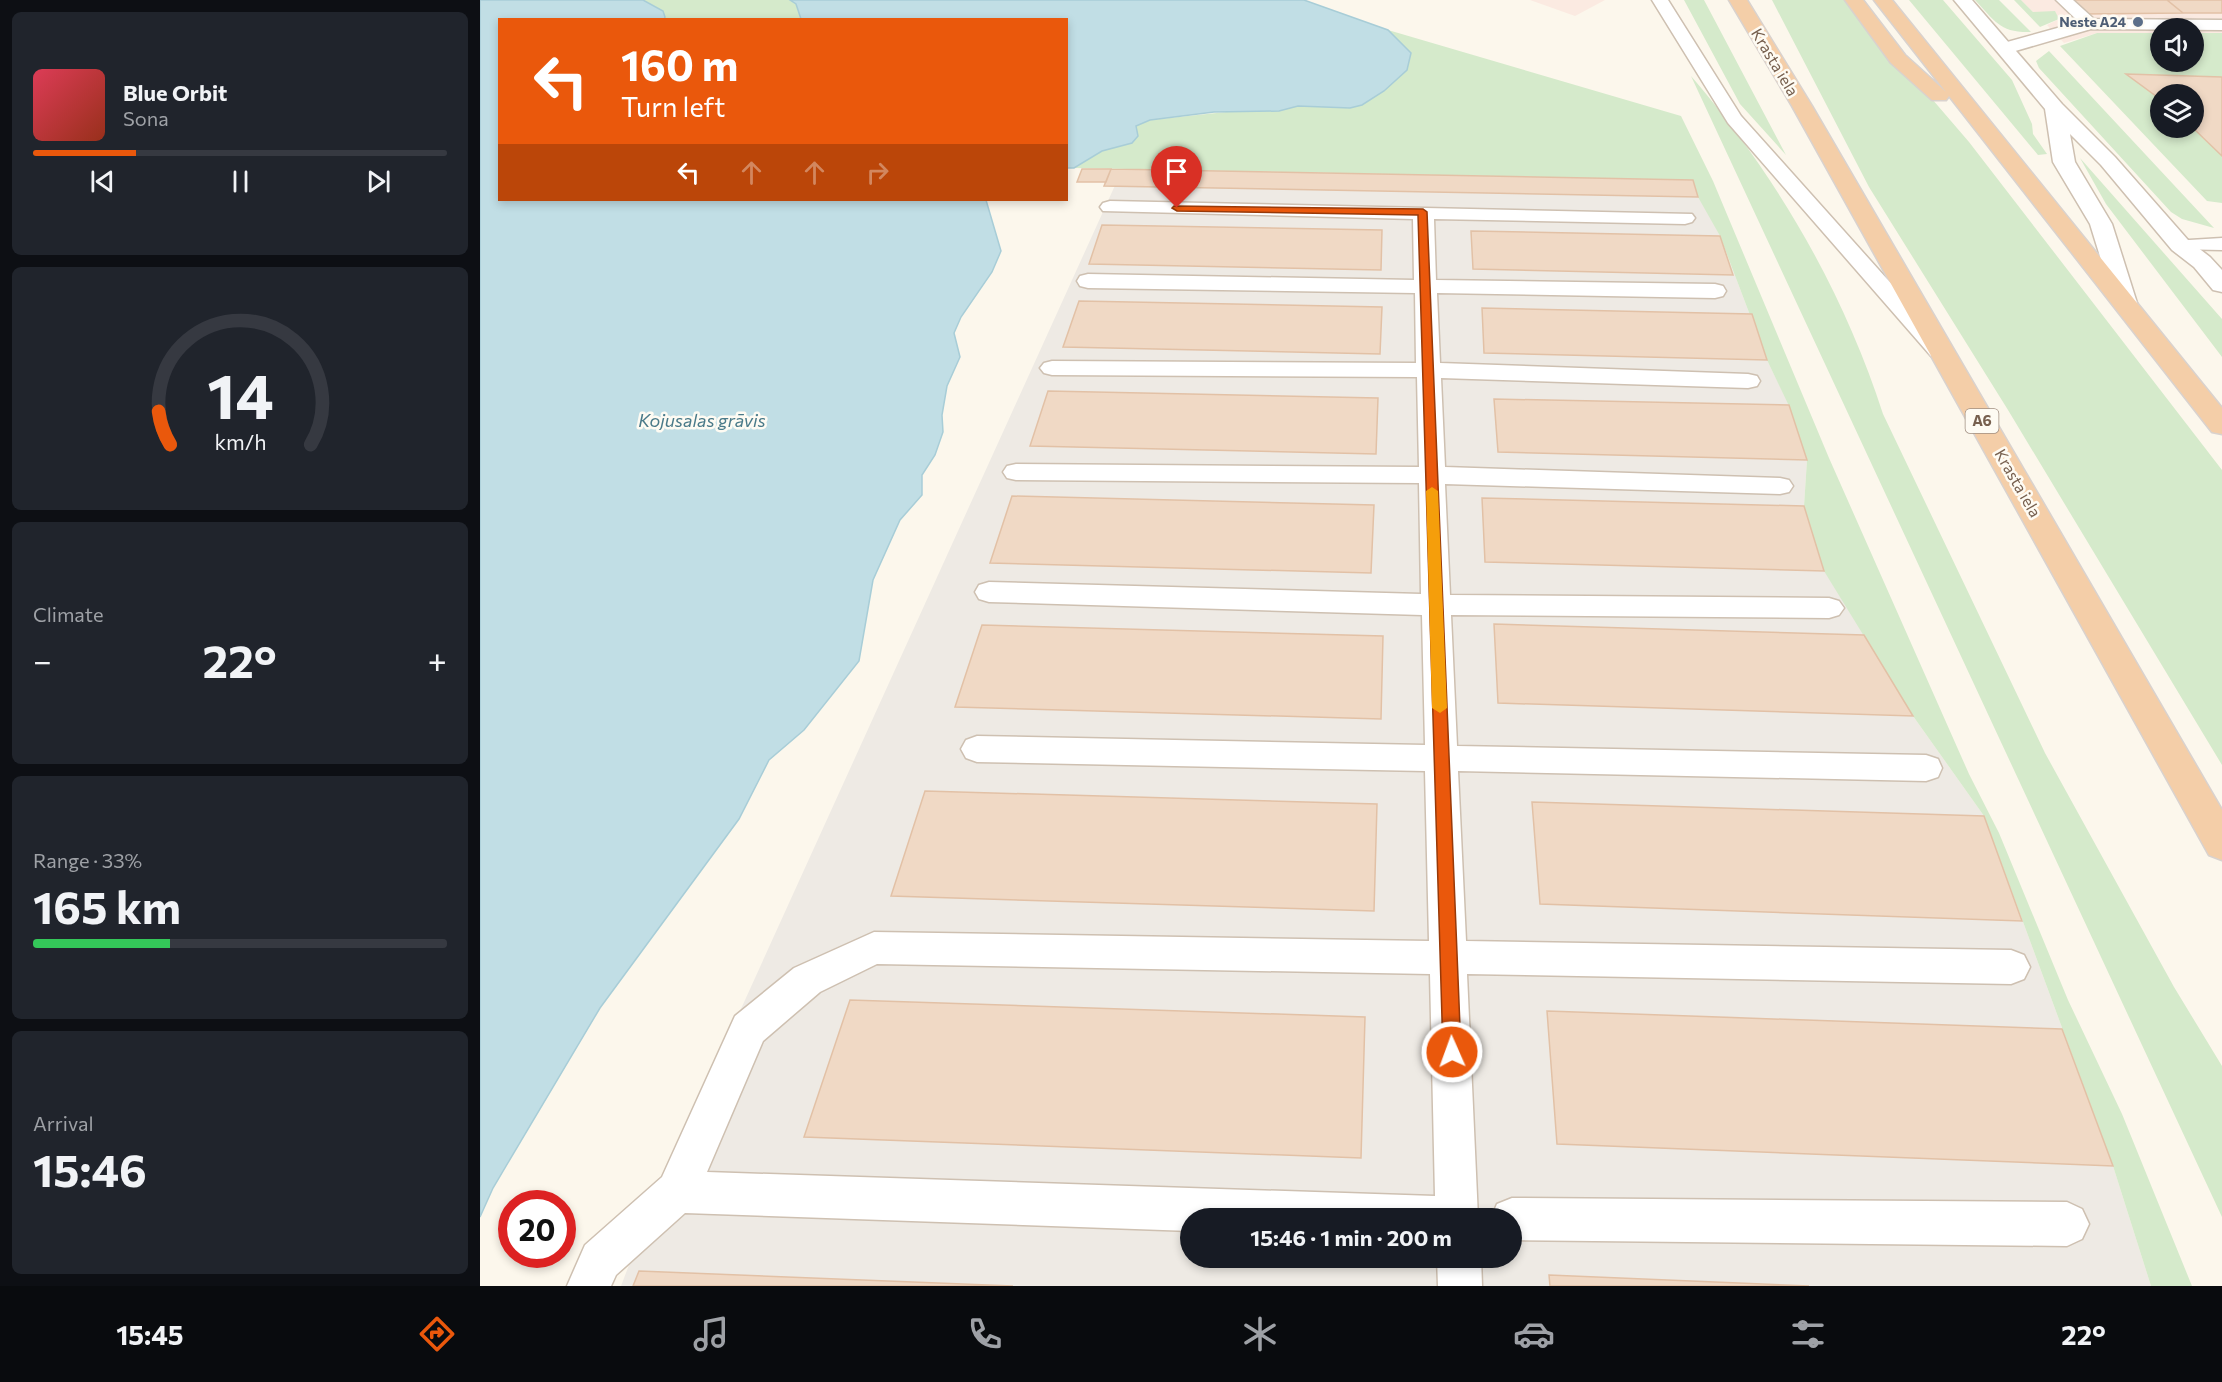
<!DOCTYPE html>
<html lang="en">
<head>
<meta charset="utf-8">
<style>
  :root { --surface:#171b24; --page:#20242c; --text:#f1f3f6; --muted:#9ea1a6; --line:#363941; --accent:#ea580c }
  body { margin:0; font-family:Commissioner,sans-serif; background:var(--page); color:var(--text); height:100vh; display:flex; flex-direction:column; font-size:22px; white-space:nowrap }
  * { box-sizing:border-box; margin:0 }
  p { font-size:20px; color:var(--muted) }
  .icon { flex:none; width:33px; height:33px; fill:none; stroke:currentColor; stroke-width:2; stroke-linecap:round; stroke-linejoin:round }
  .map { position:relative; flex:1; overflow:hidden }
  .details { display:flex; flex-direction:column; gap:12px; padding:12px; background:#0d0f14; width:480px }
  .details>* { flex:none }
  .guide { position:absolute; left:18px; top:18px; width:570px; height:183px; border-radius:0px; box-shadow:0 3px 9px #0003; background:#ea580c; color:#fff; overflow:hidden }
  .controls { position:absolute; left:1670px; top:18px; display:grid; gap:12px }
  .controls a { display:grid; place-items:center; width:54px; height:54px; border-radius:50%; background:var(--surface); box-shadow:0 3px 9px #0003; font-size:30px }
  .speed { position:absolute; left:18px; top:1190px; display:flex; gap:12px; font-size:30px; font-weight:700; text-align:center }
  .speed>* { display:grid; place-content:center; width:78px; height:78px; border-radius:50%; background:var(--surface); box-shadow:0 3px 9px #0003; line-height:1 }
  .speed .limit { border:9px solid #d22; background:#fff; color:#111 }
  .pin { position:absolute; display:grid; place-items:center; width:51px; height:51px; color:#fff; margin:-62px -26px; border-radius:50% 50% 50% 0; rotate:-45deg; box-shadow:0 0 6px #0007 }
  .pin .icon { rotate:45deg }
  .me { position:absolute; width:66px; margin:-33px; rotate:358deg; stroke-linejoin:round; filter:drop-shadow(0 0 4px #0008) }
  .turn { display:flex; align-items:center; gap:21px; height:126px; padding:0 24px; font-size:27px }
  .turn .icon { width:78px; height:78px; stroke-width:2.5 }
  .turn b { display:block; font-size:42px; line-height:51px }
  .lanes { display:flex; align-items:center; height:57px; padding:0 24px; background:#0003; justify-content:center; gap:30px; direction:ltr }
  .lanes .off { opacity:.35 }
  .big { font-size:45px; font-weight:700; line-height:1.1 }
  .details .widget { flex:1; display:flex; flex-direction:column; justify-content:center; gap:9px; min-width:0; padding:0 21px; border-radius:9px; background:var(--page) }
  .details .dial { align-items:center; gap:0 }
  .dial svg { height:156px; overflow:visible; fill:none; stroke:var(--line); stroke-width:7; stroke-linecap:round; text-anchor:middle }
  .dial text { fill:var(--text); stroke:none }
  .song { display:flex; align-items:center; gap:18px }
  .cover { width:72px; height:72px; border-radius:9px; background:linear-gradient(135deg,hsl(350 70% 55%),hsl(10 70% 35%)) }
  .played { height:6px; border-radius:3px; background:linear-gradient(90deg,var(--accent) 25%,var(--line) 25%) }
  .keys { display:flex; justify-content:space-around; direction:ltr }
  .heat { display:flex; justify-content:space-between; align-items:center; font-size:33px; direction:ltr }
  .charge { height:9px; border-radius:4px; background:linear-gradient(90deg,#34c759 33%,var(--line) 0) }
  .trip { position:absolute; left:700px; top:1208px; width:342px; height:60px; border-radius:30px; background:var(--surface); box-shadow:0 3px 9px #0003; font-weight:700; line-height:60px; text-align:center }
  .tab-bar { display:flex; height:96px; justify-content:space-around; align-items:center; background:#090b0e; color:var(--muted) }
  .tab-bar .icon { width:42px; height:42px }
  .tab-bar .active { color:var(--accent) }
  .tab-bar b { font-size:27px; color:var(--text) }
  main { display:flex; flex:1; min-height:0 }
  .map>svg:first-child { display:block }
  .commercial { fill:#fbeae1 }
  .industrial { fill:#eeeae4; fill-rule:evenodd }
  .green { fill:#d5eacb }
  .water { fill:#c1dee5; stroke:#a8cdd7; stroke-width:1.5 }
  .building { fill:#f0d9c5; stroke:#e2c1a6; stroke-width:1.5 }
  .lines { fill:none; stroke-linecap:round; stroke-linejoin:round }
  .service-casing { stroke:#cec0b1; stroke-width:3 }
  .minor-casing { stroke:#cec0b1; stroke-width:3 }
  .trunk-casing { stroke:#d9d2ce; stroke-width:3 }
  .service { fill:#fff; fill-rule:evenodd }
  .minor { fill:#fff; fill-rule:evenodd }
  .trunk { fill:#f4cea8; fill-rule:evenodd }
  .route { fill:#ea580c; stroke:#983908; stroke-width:1.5 }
  .slow { fill:#f59e0b }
  .service-dot { fill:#5c6f8a; stroke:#fefbf3; stroke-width:2 }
  .labels { text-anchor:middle; stroke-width:5; stroke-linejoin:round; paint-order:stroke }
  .far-service-label { font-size:14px; font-weight:bold; fill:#4e5e75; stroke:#fefbf3; text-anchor:end }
  .shield { fill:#fefbf3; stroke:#a08e80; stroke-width:1.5 }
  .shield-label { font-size:15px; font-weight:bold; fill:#77604f }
  .street-label { font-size:16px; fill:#77604f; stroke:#fefbf3 }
  .water-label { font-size:18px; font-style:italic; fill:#4a7a89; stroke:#fefbf3 }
</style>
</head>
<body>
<main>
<section class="details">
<div class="widget">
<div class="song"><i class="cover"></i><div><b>Blue Orbit</b><p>Sona</p></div></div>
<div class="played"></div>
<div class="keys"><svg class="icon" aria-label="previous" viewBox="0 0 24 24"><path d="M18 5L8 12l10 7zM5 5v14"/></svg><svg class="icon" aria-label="pause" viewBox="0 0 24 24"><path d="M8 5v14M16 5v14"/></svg><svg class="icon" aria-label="next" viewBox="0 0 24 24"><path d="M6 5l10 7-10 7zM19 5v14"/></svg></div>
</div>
<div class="widget dial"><svg viewBox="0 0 100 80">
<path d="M14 69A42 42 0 1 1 86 69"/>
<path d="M14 69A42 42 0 0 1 8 52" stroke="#ea580c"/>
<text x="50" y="56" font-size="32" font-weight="700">14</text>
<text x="50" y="72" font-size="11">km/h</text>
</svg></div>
<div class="widget"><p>Climate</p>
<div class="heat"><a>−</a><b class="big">22°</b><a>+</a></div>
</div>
<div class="widget"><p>Range · 33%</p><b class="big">165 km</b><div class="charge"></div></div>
<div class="widget"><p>Arrival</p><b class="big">15:46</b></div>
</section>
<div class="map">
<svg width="1742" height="1286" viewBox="0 0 1742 1286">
  <rect width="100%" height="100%" fill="#fcf7ec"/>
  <!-- commercial -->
  <path class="commercial" d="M 1050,0 L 1125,0 L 1095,16 Z
    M 1541,0 L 1742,0 L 1742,33 L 1713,33 L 1713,28 L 1680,28 L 1680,33 L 1617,33 L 1584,43 L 1567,25 L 1579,19 L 1553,12 Z"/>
  <!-- industrial -->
  <path class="industrial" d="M 642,170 L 1213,180 L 1240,236 L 1287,360 L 1309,405 L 1327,460 L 1324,506 L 1384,635 L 1433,716 L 1504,816 L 1633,1166 L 1671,1286 L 141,1286 L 171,1207 ZM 711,1218 L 1032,1218 L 1032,1257 L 711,1257 Z"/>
  <!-- green -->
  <path class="green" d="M 163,0 L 310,0 L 316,3 L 321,19 L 184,19 L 183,11 Z
    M 1204,0 L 1224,0 L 1306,155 L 1260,104 Z
    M 1292,0 L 1367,0 L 1489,142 L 1742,470 L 1742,765 L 1528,410 L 1389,187 Z
    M 1429,0 L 1463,0 L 1532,80 L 1552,124 L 1553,134 L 1567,154 L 1558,155 Z
    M 1495,0 L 1519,0 L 1551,32 C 1520,33 1515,21 1495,0 Z
    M 1534,0 L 1541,0 L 1553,12 L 1575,11 L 1579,19 L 1560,27 Z
    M 908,30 L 1201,116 L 1233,181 L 1349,458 L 1489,774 L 1519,833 L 1588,1000 L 1642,1114 L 1712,1286 L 1671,1286 L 1633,1166 L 1504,816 L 1433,716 L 1344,571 L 1324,506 L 1327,460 L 1309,406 L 1287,360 L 1240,236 L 1218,197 L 1213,180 L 594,168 L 622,151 L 652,143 L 656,126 L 670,120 L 765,110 L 799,111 L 818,106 L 870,108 L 931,53 Z
    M 1617,33 L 1680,33 L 1680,62 L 1713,62 L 1713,33 L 1742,33 L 1742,77 L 1647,74 L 1680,99 L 1680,128 L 1713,128 L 1742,156 L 1742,203 L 1727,201 L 1580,46 Z
    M 1569,51 L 1734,228 L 1702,219 L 1691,212 L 1559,68 L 1556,61 Z
    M 1211,76 C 1296,175 1363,290 1403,414 L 1565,753 L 1694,987 L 1742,1066 L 1742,1217 Z
    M 1600,158 L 1742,319 L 1742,357 L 1626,204 Z"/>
  <!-- water -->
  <path class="water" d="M 0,0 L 163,0 L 183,11 L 185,17 L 184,20 L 20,20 L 20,200 L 506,200 L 521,251 L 512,272 L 481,317 L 474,333 L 480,357 L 467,386 L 462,415 L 463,432 L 455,455 L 442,475 L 442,495 L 420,520 L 393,580 L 379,661 L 324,730 L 289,760 L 259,819 L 120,1008 L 13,1188 L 0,1217 Z
    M 310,0 L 824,0 L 908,30 L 931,53 L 927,70 L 904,91 L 882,105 L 870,108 L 818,106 L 799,111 L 734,112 L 670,120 L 656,126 L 658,136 L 652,143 L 622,151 L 594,168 L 587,168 L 586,20 L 321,19 L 316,4 Z"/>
  <!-- building -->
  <path class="building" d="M 1589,0 L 1687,0 L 1703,13 L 1604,14 Z
    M 1687,0 L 1742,0 L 1742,13 L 1703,13 Z
    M 1646,74 L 1742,77 L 1742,156 L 1713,128 L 1713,94 L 1680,94 L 1680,99 Z
    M 602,169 L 631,169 L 626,182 L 597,182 Z
    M 631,169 L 1213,180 L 1218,197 L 624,186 Z
    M 622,225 L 902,230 L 901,270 L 609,264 Z
    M 991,231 L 1240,236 L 1253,275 L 993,269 Z
    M 599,301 L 902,307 L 900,354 L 583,347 Z
    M 1002,308 L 1272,314 L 1287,360 L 1004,353 Z
    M 568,391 L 898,398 L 896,454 L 550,446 Z
    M 1014,399 L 1309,405 L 1327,460 L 1018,452 Z
    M 532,496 L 894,505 L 891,573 L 510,563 Z
    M 1002,498 L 1324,506 L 1344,571 L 1005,562 Z
    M 1014,624 L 1384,635 L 1433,716 L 1018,703 Z
    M 502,625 L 903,636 L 901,719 L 475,707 Z
    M 445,791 L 897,804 L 894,911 L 411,896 Z
    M 1052,802 L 1504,816 L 1542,921 L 1060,904 Z
    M 370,1000 L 885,1017 L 881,1158 L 324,1137 Z
    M 1067,1011 L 1582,1029 L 1633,1166 L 1077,1144 Z
    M 159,1271 L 533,1286 L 153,1286 Z
    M 1069,1275 L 1329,1286 L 1070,1286 Z"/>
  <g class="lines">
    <!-- service casing -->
    <g class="service-casing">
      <path id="service" d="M 1172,0 L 1188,0 L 1261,116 L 1467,346 L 1471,351 L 1467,356 L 1451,356 L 1248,123 Z
        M 1576,0 L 1593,0 L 1614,19 L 1742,20 L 1742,30 L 1611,29 L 1532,52 L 1520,52 L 1518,48 L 1520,44 L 1599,22 Z
        M 630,201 L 1212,214 L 1215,218 L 1212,222 L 1205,224 L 954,219 L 956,280 L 1235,284 L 1243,286 L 1246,291 L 1243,296 L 1235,298 L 957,293 L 960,363 L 1268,374 L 1277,376 L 1280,381 L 1277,386 L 1268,388 L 961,378 L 965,467 L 1300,478 L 1309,480 L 1313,486 L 1309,492 L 1300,494 L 965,484 L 970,595 L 1349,598 L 1359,601 L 1364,608 L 1359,615 L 1349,618 L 971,615 L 977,746 L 1446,755 L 1458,759 L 1462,768 L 1458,777 L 1446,781 L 978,771 L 986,941 L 1531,950 L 1544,955 L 1550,967 L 1544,979 L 1531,984 L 987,974 L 998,1218 L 711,1218 L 711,1231 L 205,1213 L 136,1275 L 131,1286 L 87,1286 L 105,1245 L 182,1177 L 255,1016 L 314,968 L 394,932 L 949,941 L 945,771 L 497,762 L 486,758 L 481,749 L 486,740 L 497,736 L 945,745 L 942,615 L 509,602 L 499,599 L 495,592 L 499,585 L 509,582 L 941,594 L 939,483 L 536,480 L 527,478 L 523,472 L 527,466 L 536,464 L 939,467 L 937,377 L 572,375 L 564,373 L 560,368 L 564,363 L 572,361 L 936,363 L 935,293 L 608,288 L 600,286 L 597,281 L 600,276 L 608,274 L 934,280 L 933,219 L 623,211 L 620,207 L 623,203 ZM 397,964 L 950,974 L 955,1196 L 227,1172 L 283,1041 L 340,992 Z
        M 1742,238 L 1742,250 L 1693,249 L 1689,245 L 1693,241 Z
        M 1032,1198 L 1587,1202 L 1602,1209 L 1609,1224 L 1602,1239 L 1587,1246 L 1032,1240 L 1032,1218 L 1011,1218 L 1017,1204 Z
        M 957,1257 L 1001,1257 L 1002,1286 L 958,1286 Z"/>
    </g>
    <!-- minor casing -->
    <g class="minor-casing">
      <path id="minor" d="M 1474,0 L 1492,0 L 1582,104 L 1635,157 L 1708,240 L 1730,257 L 1742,270 L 1742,292 L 1733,290 L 1714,267 L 1692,250 L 1621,165 L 1590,134 L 1595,162 L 1632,224 L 1657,303 L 1654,308 L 1645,310 L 1636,308 L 1610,224 L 1573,162 L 1565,109 Z"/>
    </g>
    <!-- trunk casing -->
    <g class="trunk-casing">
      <path id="trunk" d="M 1249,0 L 1267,0 L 1332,106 L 1742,810 L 1742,860 L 1729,855 L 1312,106 Z
        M 1365,0 L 1383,0 L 1425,55 L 1466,92 L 1469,96 L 1466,100 L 1452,100 L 1411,63 Z
        M 1394,0 L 1412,0 L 1742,408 L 1742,434 L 1732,432 Z"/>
    </g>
    <!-- service -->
    <use href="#service" class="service"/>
    <!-- minor -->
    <use href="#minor" class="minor"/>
    <!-- trunk -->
    <use href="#trunk" class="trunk"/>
  </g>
  <!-- route -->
  <path class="route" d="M 694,206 L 943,209 L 947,212 L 981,1052 L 978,1058 L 972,1060 L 965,1058 L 963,1052 L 938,215 L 697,211 L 692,208 Z"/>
  <!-- slow -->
  <path class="slow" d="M 952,487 L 958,491 L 967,708 L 960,713 L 952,708 L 946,491 Z"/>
  <!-- markers -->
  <circle class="service-dot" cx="1658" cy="22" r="6"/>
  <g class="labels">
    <!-- far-service labels -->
    <g class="far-service-label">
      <text x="1646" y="27">Neste A24</text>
    </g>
    <!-- shield labels -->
    <rect class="shield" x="1485.5" y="409" width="33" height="24" rx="4.5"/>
    <g class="shield-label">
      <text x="1502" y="426">A6</text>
    </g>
    <!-- street labels -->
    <g class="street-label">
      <text transform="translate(1295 62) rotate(59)" y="6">Krasta iela</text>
      <text transform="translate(1538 483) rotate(60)" y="6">Krasta iela</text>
    </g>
    <!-- water labels -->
    <g class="water-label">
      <text x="222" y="427">Kojusalas grāvis</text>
    </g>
  </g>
</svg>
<div class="controls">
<a><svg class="icon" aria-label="sound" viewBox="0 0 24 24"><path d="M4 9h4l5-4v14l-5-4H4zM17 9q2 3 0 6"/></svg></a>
<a><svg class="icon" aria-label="layers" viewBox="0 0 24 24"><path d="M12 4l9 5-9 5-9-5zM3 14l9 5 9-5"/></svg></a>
</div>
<div class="speed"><div class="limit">20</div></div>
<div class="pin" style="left:697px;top:208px;background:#d93025"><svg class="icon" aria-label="arrive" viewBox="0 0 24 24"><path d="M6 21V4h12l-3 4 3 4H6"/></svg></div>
<svg class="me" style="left:972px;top:1052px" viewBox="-20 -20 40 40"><circle r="17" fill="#ea580c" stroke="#fff" stroke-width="3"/><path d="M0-11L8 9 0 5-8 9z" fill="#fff"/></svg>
<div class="trip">15:46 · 1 min · 200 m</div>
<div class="guide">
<div class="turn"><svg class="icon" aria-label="left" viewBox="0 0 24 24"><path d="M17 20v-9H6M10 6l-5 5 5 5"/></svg><div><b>160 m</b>Turn left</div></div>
<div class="lanes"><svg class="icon" aria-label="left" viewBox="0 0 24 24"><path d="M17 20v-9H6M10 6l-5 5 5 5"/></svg><svg class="icon off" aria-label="ahead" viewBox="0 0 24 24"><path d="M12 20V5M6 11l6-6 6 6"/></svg><svg class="icon off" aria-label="ahead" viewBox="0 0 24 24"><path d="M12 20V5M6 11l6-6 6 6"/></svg><svg class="icon off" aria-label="right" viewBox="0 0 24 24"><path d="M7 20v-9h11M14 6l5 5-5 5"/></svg></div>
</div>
</div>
</main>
<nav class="tab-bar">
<b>15:45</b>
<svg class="icon active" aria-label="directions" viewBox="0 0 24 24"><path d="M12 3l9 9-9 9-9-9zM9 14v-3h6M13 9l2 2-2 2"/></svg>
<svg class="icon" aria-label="music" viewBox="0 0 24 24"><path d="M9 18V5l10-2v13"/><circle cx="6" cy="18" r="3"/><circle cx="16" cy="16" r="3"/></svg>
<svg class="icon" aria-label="phone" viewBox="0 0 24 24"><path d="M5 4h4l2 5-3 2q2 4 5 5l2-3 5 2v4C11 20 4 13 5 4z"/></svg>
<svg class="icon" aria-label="climate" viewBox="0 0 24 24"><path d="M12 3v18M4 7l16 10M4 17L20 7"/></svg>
<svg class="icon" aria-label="car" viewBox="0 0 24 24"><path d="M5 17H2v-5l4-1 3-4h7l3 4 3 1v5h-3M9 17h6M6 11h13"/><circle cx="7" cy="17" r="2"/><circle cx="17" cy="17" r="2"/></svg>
<svg class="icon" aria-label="filters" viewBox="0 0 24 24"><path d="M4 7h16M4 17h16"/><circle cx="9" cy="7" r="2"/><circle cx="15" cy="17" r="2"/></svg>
<b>22°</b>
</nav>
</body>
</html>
